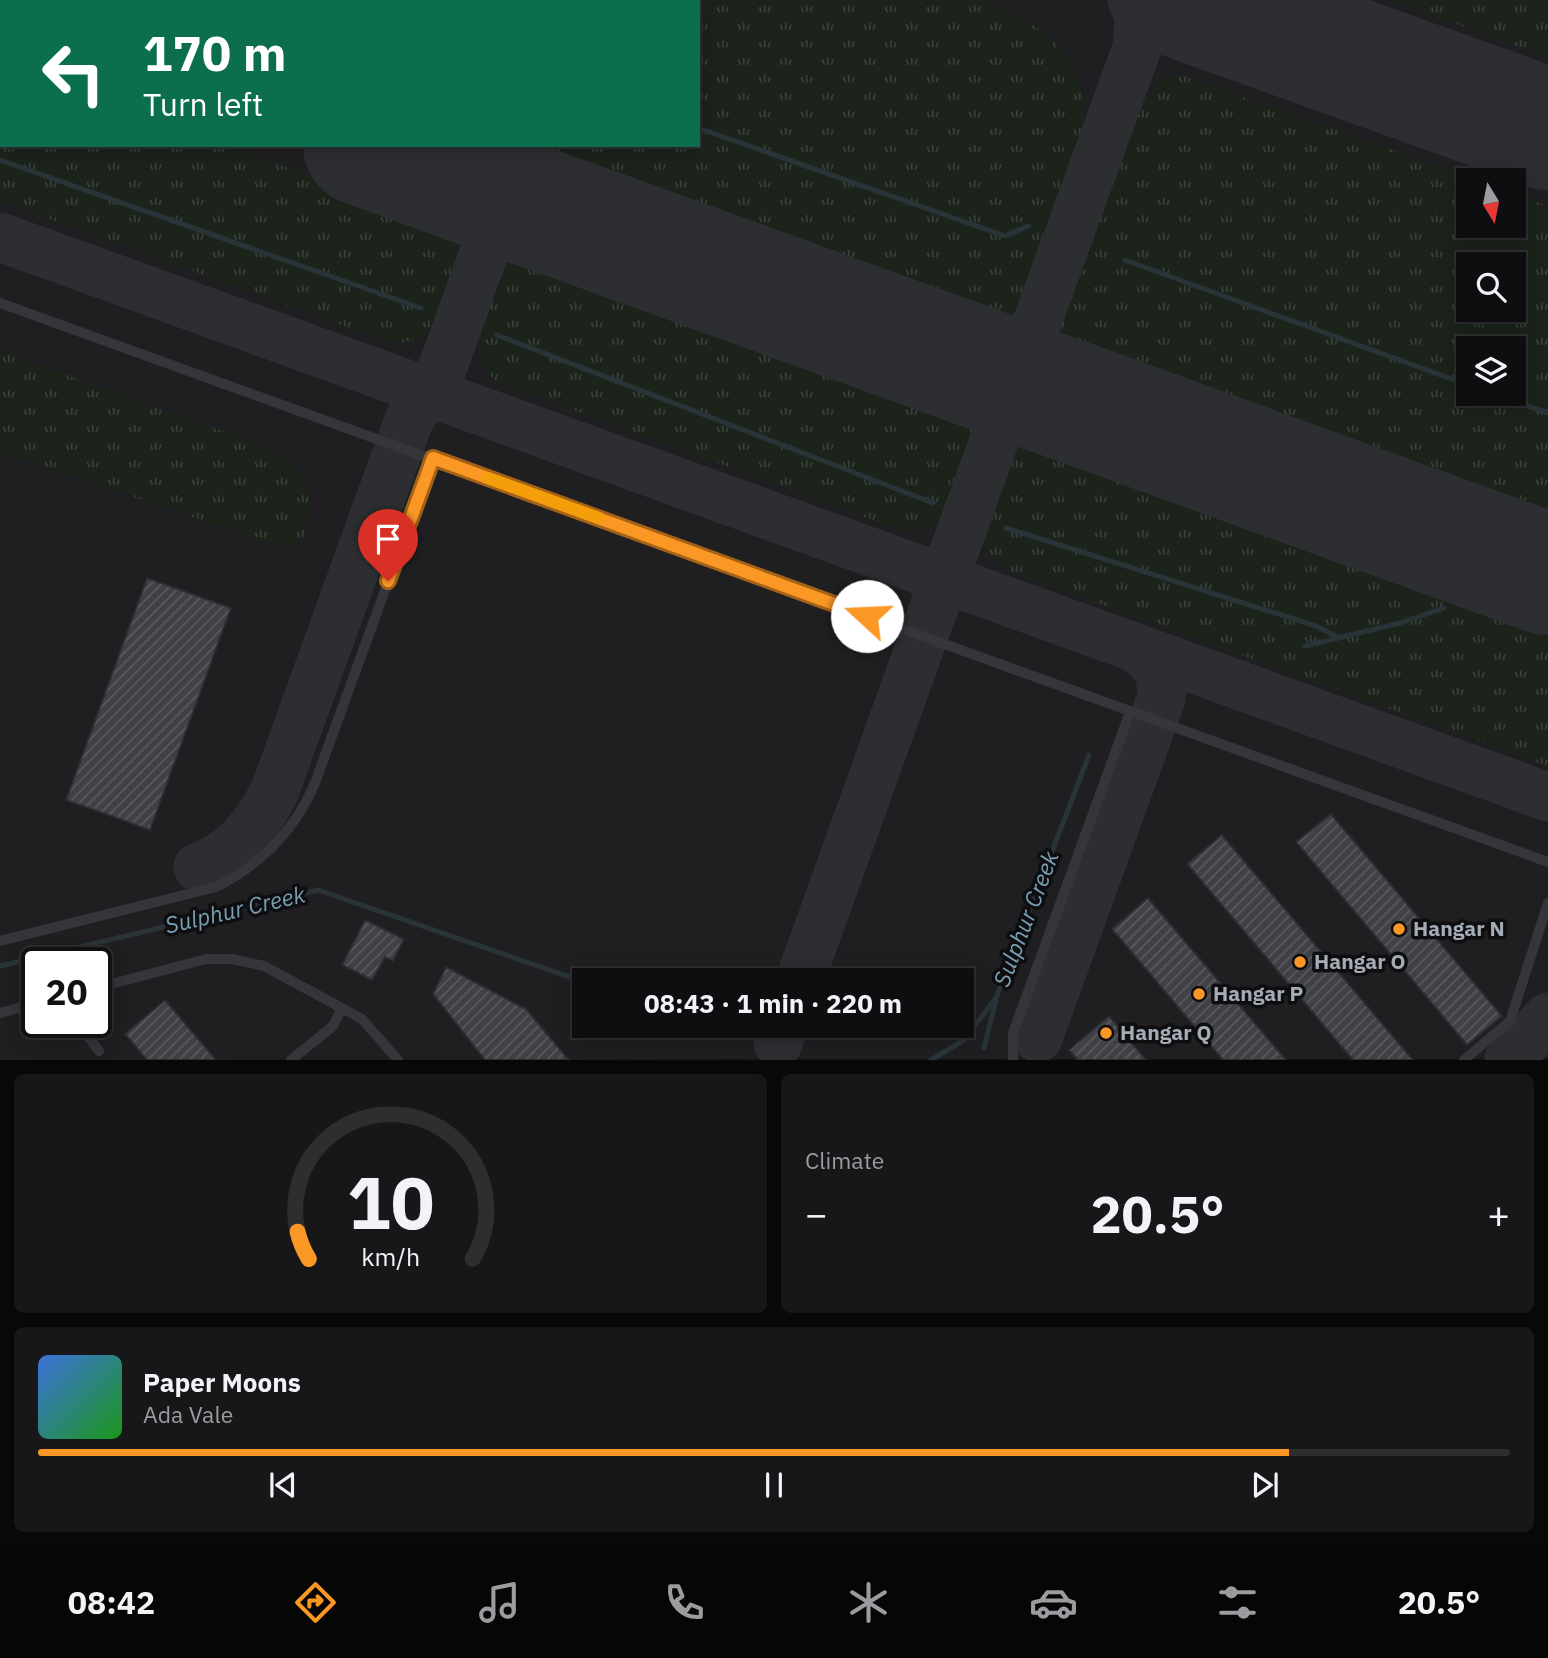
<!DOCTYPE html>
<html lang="en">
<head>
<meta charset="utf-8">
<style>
  :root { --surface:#0e0e10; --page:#171719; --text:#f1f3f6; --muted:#9b9c9f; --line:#2e2e30; --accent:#fb9724 }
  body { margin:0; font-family:"IBM Plex Sans",sans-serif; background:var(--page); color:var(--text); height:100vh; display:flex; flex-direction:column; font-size:26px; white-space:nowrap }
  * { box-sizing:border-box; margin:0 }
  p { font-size:23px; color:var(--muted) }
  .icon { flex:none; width:38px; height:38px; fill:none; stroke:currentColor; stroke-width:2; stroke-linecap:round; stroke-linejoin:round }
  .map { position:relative; height:1060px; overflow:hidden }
  .side { display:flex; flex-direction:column; gap:14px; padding:14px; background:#080809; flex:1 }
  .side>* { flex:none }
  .top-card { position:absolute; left:0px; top:0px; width:700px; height:147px; box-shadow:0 4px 18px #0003,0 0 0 2px var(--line); background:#0b6e4f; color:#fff; overflow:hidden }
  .needle { width:46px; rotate:170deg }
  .tools { position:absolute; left:1456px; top:168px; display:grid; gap:14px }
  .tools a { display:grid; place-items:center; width:70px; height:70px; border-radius:0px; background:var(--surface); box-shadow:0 4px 18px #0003,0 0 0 2px var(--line); font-size:35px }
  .speed { position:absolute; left:21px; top:947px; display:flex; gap:14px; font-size:35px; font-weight:700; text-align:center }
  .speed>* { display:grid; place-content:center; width:91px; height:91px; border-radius:50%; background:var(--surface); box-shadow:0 4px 18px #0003,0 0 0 2px var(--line); line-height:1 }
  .speed .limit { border:4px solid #111; border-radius:10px; background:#fff; color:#111 }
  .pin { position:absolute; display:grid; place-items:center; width:60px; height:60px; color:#fff; margin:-72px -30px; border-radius:50% 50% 50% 0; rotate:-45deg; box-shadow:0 0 7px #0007 }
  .pin .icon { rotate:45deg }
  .me { position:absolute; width:77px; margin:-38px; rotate:290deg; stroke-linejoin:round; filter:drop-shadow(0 0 5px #0008) }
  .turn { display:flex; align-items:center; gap:24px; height:147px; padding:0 28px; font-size:32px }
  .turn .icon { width:91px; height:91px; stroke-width:2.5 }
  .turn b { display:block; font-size:49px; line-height:60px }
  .big { font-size:52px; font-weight:700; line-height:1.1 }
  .side .widget { flex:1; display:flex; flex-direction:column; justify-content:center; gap:10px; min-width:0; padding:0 24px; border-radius:10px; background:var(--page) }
  .side .dial { align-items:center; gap:0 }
  .dial svg { height:182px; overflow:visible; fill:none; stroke:var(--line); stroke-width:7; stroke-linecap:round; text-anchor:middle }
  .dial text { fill:var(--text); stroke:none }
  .song { display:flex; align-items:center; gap:21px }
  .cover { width:84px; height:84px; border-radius:10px; background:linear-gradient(135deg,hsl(220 70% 55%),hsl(120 70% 35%)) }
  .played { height:7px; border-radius:4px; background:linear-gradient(90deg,var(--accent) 85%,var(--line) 85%) }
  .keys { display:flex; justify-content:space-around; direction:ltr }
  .heat { display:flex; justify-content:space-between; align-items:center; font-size:38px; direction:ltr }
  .side .tiles { flex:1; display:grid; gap:14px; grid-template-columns:1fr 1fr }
  .widget:last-child { grid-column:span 2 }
  .trip { position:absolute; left:572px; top:968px; width:402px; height:70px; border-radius:0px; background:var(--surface); box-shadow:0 4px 18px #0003,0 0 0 2px var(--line); font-weight:700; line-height:70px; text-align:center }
  .tabs { display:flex; height:112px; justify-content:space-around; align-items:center; background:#060606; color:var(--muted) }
  .tabs .icon { width:49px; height:49px }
  .tabs .on { color:var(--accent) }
  .tabs b { font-size:32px; color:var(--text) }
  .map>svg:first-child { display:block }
  .built { fill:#1f1f22; fill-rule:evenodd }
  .grass { fill:url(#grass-tufts); fill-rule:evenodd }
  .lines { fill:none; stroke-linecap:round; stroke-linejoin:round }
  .stream { stroke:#293439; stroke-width:5 }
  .taxiway { stroke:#2d2e32; stroke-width:49 }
  .runway { stroke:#2d2e32; stroke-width:122 }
  .building { fill:url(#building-hatch); stroke:#2d2d31; stroke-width:2 }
  .lane { stroke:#34363a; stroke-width:10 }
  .route-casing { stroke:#a36217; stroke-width:18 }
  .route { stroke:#fb9724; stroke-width:12 }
  .slow { stroke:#f59e0b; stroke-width:12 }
  .poi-dot { fill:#fb9724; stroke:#0e0e10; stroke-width:2.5 }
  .labels { text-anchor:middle; stroke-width:7; stroke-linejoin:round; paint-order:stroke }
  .poi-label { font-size:21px; font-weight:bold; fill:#a4acb6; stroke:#0e0e10; text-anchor:start }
  .water-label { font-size:23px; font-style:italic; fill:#78a0b3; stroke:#0e0e10 }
</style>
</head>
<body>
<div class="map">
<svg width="1548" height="1060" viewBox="0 0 1548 1060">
  <defs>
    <pattern id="grass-tufts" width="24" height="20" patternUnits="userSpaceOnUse" patternTransform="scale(1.75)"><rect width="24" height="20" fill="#1b231b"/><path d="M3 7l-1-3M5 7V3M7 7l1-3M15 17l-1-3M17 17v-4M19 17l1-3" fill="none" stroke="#39403a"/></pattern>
    <pattern id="building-hatch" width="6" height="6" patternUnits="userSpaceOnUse" patternTransform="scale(1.75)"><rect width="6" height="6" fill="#3f4145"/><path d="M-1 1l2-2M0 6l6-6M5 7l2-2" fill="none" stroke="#585a5e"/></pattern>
  </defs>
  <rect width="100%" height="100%" fill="#131315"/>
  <!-- built -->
  <path class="built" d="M 0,0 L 1548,0 L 1548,1059 L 0,1060 ZM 2,2 L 698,2 L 698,145 L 2,145 ZM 1468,180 L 1514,180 L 1514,226 L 1468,226 ZM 1468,264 L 1514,264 L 1514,310 L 1468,310 ZM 1468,348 L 1514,348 L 1514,394 L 1468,394 ZM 37,962 L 96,962 L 96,1022 L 37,1022 ZM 584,980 L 962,980 L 962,1026 L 584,1026 Z"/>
  <!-- grass -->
  <path class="grass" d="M 90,0 L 532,0 L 532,2 L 95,2 Z
    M 571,0 L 980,0 C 1039,21 1093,58 1083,129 C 1079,155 1067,181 1058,205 C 1045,240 1032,275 1020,310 L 1007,322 L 986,323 L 557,168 L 550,160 L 547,145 L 698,145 L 698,2 Z
    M 1389,0 L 1548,0 L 1548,57 Z
    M 0,61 L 2,145 L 227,145 L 449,228 C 472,253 445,300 433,326 C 420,343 402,344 383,340 L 0,201 Z
    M 1180,75 L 1477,180 L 1468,180 L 1468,226 L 1514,226 L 1514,194 L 1548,206 L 1548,528 L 1088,359 C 1065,349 1058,337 1063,312 L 1142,103 L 1159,82 ZM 1514,264 L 1514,310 L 1468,310 L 1468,264 ZM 1514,348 L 1514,394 L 1468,394 L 1468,348 Z
    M 538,254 L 960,405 L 972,416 L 974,430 L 946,512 L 931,527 L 906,532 L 497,382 C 489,374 481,366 479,355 C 474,333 495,276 512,262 C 520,256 529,254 538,254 Z
    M 0,351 L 272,449 C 309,477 316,491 304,536 L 292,545 L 269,543 L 0,451 Z
    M 1030,435 L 1548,621 L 1548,766 L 1020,575 C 1012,571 1003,568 996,562 C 967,539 1004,472 1014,444 Z"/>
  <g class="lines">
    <!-- stream -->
    <path class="stream" d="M 317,0 L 317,2
      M 698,128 L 1005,236 L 1028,226
      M 0,160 L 421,308
      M 1125,260 L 1468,385
      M 497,335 L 933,503
      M 1494,394 L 1548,413
      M 1006,528 L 1316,626 L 1339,638
      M 1305,646 L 1400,623 L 1444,608
      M 0,966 L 318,890 L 584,982
      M 984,1048 L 996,1000
      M 931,1060 L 964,1040 L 996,998 L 1089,755"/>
    <!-- taxiway -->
    <path class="taxiway" d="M 551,0 L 551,2
      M 1132,0 L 1139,16 L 1137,48 C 1151,19 1174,9 1206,12 L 1374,67 L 1207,0
      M 363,145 C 414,166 497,182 484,253 C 519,189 593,231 646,248 C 601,229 511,212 524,145
      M 0,237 L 1548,797
      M 1036,324 C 1004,388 922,345 872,329 C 924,349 1008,366 995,438 C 1024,374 1103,415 1151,430 C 1106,411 1022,393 1035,328 L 1137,48
      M 198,867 C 235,855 259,823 275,790 L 409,420 L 442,369 L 484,253
      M 800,980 L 995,438
      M 1038,1038 L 1161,699 C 1164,673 1153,657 1131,646
      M 778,1043 L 784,1026
      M 1509,1060 L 1548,1017"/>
    <!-- runway -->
    <path class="runway" d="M 1189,0 L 1548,129
      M 0,14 L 2,14
      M 364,145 L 1548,574"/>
  </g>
  <!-- building -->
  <path class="building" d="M 147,578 L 231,608 L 150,830 L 66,800 Z
    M 1331,814 L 1502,1016 L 1467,1045 L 1296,842 Z
    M 1222,835 L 1413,1060 L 1353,1060 L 1187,864 Z
    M 1148,898 L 1286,1060 L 1223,1060 L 1112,929 Z
    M 365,920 L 404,939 L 393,961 L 385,957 L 372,980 L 342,965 Z
    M 446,967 L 526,1009 L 569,1060 L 485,1060 L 433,994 Z
    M 165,1000 L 216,1060 L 147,1060 L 125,1034 Z
    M 1109,1016 L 1146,1060 L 1078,1060 L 1069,1050 Z"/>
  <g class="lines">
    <!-- lane -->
    <path class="lane" d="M 0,303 L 1548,862
      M 0,941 L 216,887 C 262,864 295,830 315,783 L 433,458
      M 96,988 L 206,959 L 232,959 L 264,966 L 362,1019 L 398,1060
      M 0,1013 L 37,1003
      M 77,1022 L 99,1051
      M 291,1060 L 333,1026 L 342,1008
      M 1013,1060 L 1013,1033 L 1130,712
      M 1464,1060 L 1510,1021 L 1548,903"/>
  </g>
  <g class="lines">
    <!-- route casing -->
    <g class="route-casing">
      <path id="route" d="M 388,581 L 433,458 L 867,616"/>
    </g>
    <!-- route -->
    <use href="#route" class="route"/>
    <!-- slow -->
    <path class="slow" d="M 488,478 L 599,518"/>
  </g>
  <!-- markers -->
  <g class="poi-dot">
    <circle cx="1399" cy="929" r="7"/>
    <circle cx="1300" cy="962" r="7"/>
    <circle cx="1199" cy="994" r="7"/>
    <circle cx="1106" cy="1033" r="7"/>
  </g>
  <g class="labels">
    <!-- poi labels -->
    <g class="poi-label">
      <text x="1413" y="936">Hangar N</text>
      <text x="1314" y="969">Hangar O</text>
      <text x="1213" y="1001">Hangar P</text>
      <text x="1120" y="1040">Hangar Q</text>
    </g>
    <!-- water labels -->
    <g class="water-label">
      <text transform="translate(235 910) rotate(-13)" y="8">Sulphur Creek</text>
      <text transform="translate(1026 919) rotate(-69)" y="8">Sulphur Creek</text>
    </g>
  </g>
</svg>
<div class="tools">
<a><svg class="needle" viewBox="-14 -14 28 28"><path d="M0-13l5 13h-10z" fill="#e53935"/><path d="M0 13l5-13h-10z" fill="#9b9c9f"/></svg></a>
<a><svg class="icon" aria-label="search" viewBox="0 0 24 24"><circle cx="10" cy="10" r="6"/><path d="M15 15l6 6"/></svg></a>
<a><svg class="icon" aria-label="layers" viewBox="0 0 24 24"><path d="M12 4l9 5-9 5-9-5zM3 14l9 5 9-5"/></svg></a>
</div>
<div class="speed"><div class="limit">20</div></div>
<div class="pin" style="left:388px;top:581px;background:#d93025"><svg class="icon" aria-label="arrive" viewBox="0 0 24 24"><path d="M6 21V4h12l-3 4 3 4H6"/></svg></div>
<svg class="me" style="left:867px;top:616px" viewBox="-20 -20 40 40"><circle r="19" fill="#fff"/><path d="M0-13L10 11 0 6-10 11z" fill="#fb9724"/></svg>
<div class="trip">08:43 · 1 min · 220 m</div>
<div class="top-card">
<div class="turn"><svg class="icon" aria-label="left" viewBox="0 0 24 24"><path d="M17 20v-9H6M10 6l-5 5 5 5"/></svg><div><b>170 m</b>Turn left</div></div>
</div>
</div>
<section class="side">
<div class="tiles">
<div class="widget dial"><svg viewBox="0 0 100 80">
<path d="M14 69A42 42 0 1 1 86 69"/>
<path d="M14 69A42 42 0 0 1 9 57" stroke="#fb9724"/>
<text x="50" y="56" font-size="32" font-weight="700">10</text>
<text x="50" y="72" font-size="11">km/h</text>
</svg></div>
<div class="widget"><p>Climate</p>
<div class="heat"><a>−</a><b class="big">20.5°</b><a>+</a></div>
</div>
<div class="widget">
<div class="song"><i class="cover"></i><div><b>Paper Moons</b><p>Ada Vale</p></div></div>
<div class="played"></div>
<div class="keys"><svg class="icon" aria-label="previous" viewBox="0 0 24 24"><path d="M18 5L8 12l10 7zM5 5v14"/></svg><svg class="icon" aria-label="pause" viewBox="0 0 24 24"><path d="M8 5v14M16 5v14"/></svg><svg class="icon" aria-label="next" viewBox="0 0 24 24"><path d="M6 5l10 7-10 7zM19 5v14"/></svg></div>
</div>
</div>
</section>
<nav class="tabs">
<b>08:42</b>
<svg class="icon on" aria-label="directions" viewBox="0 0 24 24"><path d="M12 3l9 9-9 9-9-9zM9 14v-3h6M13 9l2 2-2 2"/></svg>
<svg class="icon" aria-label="music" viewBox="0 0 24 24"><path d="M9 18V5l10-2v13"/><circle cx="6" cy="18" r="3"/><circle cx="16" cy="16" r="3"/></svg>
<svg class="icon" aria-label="phone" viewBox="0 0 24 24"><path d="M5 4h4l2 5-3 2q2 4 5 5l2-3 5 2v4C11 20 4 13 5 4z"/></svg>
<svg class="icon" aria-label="climate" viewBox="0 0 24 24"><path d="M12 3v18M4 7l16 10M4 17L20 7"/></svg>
<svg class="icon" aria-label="car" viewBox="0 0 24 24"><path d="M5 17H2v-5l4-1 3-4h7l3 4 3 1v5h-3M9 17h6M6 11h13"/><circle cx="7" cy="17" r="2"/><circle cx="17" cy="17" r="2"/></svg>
<svg class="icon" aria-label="filters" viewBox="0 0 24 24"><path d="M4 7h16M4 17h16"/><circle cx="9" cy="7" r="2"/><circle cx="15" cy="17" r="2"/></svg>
<b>20.5°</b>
</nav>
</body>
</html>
